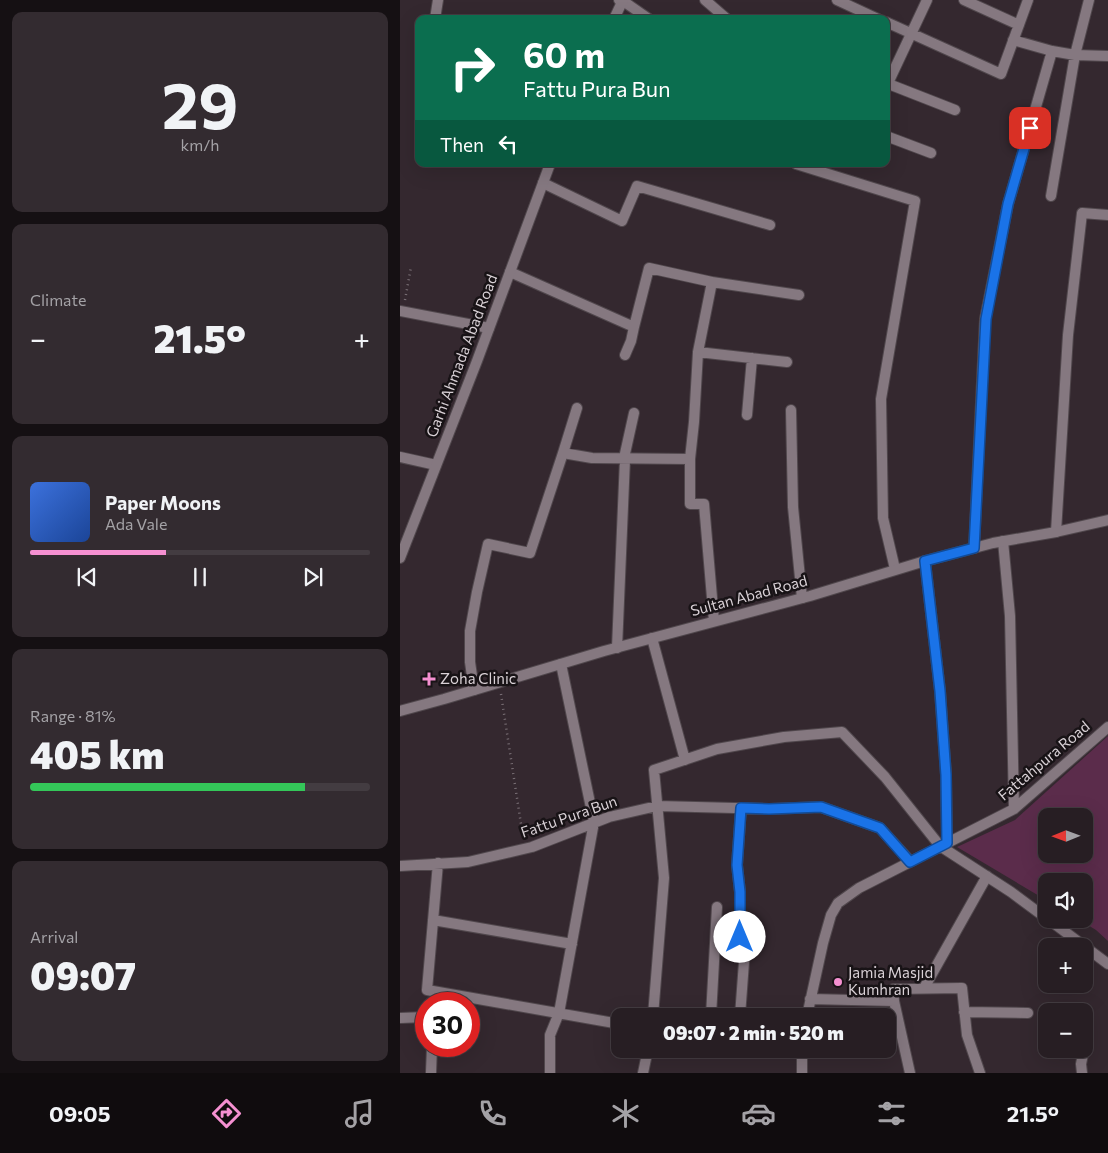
<!DOCTYPE html>
<html lang="en">
<head>
<meta charset="utf-8">
<style>
  :root { --surface:#271e23; --page:#332b30; --text:#f1f3f6; --muted:#a4a2a6; --line:#433c41; --accent:#f590d1 }
  body { margin:0; font-family:Commissioner,sans-serif; background:var(--page); color:var(--text); height:100vh; display:flex; flex-direction:column; font-size:19px; white-space:nowrap }
  * { box-sizing:border-box; margin:0 }
  p { font-size:16px; color:var(--muted) }
  .icon { flex:none; width:28px; height:28px; fill:none; stroke:currentColor; stroke-width:2; stroke-linecap:round; stroke-linejoin:round }
  .map { position:relative; flex:1; overflow:hidden }
  .details { display:flex; flex-direction:column; gap:12px; padding:12px; background:#151013; width:400px }
  .details>* { flex:none }
  .guide { position:absolute; left:15px; top:15px; width:475px; height:152px; border-radius:10px; box-shadow:0 5px 20px #0002,0 0 0 1px var(--line); background:#0b6e4f; color:#fff; overflow:hidden }
  .needle { width:32px; rotate:269deg }
  .controls { position:absolute; left:638px; top:808px; display:grid; gap:10px }
  .controls a { display:grid; place-items:center; width:55px; height:55px; border-radius:10px; background:var(--surface); box-shadow:0 5px 20px #0002,0 0 0 1px var(--line); font-size:25px }
  .speed { position:absolute; left:15px; top:992px; display:flex; gap:10px; font-size:25px; font-weight:700; text-align:center }
  .speed>* { display:grid; place-content:center; width:65px; height:65px; border-radius:50%; background:var(--surface); box-shadow:0 5px 20px #0002,0 0 0 1px var(--line); line-height:1 }
  .speed .limit { border:8px solid #d22; background:#fff; color:#111 }
  .pin { position:absolute; display:grid; place-items:center; width:42px; height:42px; color:#fff; margin:-21px; border-radius:10px; box-shadow:0 2px 8px #0006 }
  .me { position:absolute; width:55px; margin:-28px; rotate:0deg; stroke-linejoin:round; filter:drop-shadow(0 0 4px #0008) }
  .turn { display:flex; align-items:center; gap:18px; height:105px; padding:0 25px; font-size:22px }
  .turn .icon { width:65px; height:65px; stroke-width:2.5 }
  .turn b { display:block; font-size:35px; line-height:42px }
  .then { display:flex; align-items:center; height:48px; padding:0 25px; background:#0003; gap:10px; font-size:19px }
  .big { font-size:38px; font-weight:800; line-height:1.1 }
  .details .widget { flex:1; display:flex; flex-direction:column; justify-content:center; gap:8px; min-width:0; padding:0 18px; border-radius:10px; background:var(--page) }
  .details .dial { align-items:center; gap:0 }
  .dial b { font-size:65px; line-height:1 }
  .song { display:flex; align-items:center; gap:15px }
  .cover { width:60px; height:60px; border-radius:8px; background:linear-gradient(135deg,hsl(220 70% 55%),hsl(220 70% 35%)) }
  .played { height:5px; border-radius:2px; background:linear-gradient(90deg,var(--accent) 40%,var(--line) 40%) }
  .keys { display:flex; justify-content:space-around; direction:ltr }
  .heat { display:flex; justify-content:space-between; align-items:center; font-size:28px; direction:ltr }
  .charge { height:8px; border-radius:4px; background:linear-gradient(90deg,#34c759 81%,var(--line) 0) }
  .trip { position:absolute; left:211px; top:1008px; width:285px; height:50px; border-radius:10px; background:var(--surface); box-shadow:0 5px 20px #0002,0 0 0 1px var(--line); font-weight:800; line-height:50px; text-align:center }
  .tabs { display:flex; height:80px; justify-content:space-around; align-items:center; background:#100c0e; color:var(--muted) }
  .tabs .icon { width:35px; height:35px }
  .tabs .current { color:var(--accent) }
  .tabs b { font-size:22px; color:var(--text) }
  main { display:flex; flex:1; min-height:0 }
  .map>svg:first-child { display:block }
  .green { fill:#5b2c4b; fill-rule:evenodd }
  .lines { fill:none; stroke-linecap:round; stroke-linejoin:round }
  .minor-casing { stroke:#50474c; stroke-width:12 }
  .tertiary-casing { stroke:#50474c; stroke-width:12 }
  .path { stroke:#7b7177; stroke-width:2.5; stroke-dasharray:1 4; stroke-linecap:butt }
  .minor { stroke:#857880; stroke-width:10 }
  .tertiary { stroke:#857880; stroke-width:10 }
  .route-casing { stroke:#114b97; stroke-width:12 }
  .route { stroke:#1a73e8; stroke-width:9 }
  .poi-dot { fill:#f590d1; stroke:#181316; stroke-width:2 }
  .labels { text-anchor:middle; stroke-width:5; stroke-linejoin:round; paint-order:stroke }
  .street-label { font-size:15px; fill:#d9d1d6; stroke:#181316 }
  .poi-label { font-size:15px; fill:#d9d1d6; stroke:#181316; text-anchor:start }
</style>
</head>
<body>
<main>
<section class="details">
<div class="widget dial"><b>29</b><p>km/h</p></div>
<div class="widget"><p>Climate</p>
<div class="heat"><a>−</a><b class="big">21.5°</b><a>+</a></div>
</div>
<div class="widget">
<div class="song"><i class="cover"></i><div><b>Paper Moons</b><p>Ada Vale</p></div></div>
<div class="played"></div>
<div class="keys"><svg class="icon" aria-label="previous" viewBox="0 0 24 24"><path d="M18 5L8 12l10 7zM5 5v14"/></svg><svg class="icon" aria-label="pause" viewBox="0 0 24 24"><path d="M8 5v14M16 5v14"/></svg><svg class="icon" aria-label="next" viewBox="0 0 24 24"><path d="M6 5l10 7-10 7zM19 5v14"/></svg></div>
</div>
<div class="widget"><p>Range · 81%</p><b class="big">405 km</b><div class="charge"></div></div>
<div class="widget"><p>Arrival</p><b class="big">09:07</b></div>
</section>
<div class="map">
<svg width="708" height="1073" viewBox="0 0 708 1073">
  <rect width="100%" height="100%" fill="#34282f"/>
  <!-- green -->
  <path class="green" d="M 708,736 L 708,941 L 696,930 L 678,919 L 684,919 L 684,881 L 646,881 L 646,900 L 557,847 L 615,820 ZM 646,816 L 684,816 L 684,854 L 646,854 Z"/>
  <g class="lines">
    <!-- minor casing -->
    <g class="minor-casing">
      <path id="minor" d="M 219,0 L 223,1 L 249,19
        M 305,0 L 327,19
        M 437,0 L 478,19
        M 564,0 L 619,25
        M 35,19 L 38,0
        M 486,22 L 601,74 L 628,0
        M 613,40 L 652,51 L 675,55 L 708,56
        M 486,83 L 555,110
        M 488,83 L 527,0
        M 486,136 L 531,153
        M 396,164 L 515,201 L 481,399 L 483,518 L 495,569
        M 143,183 L 222,221 L 237,186 L 370,225
        M 651,196 L 675,55 L 689,0
        M 110,272 L 234,327 L 249,268 L 312,282
        M 0,311 L 89,328
        M 298,352 L 387,362
        M 225,355 L 231,341 L 234,327
        M 391,410 L 393,507 L 402,598
        M 347,415 L 352,358
        M 163,453 L 177,408
        M 0,457 L 36,465
        M 224,458 L 234,413
        M 290,459 L 294,422 L 298,352 L 312,282 L 399,295
        M 656,532 L 668,335 L 682,213 L 708,215
        M 603,541 L 610,616 L 614,809
        M 574,548 L 585,319 L 608,204 L 652,51
        M 525,561 L 540,691 L 546,775 L 547,843
        M 252,638 L 285,760
        M 217,648 L 225,459
        M 74,690 L 70,662 L 70,631 L 77,592 L 88,544 L 130,553 L 163,453 L 192,458 L 290,459 L 290,504 L 304,504 L 314,621
        M 38,863 L 27,990 L 220,1024
        M 0,866 L 68,862 L 132,847 L 209,817 L 257,806 L 369,809 L 421,807 L 480,828 L 510,861
        M 648,919 L 708,964
        M 33,920 L 172,944
        M 524,988 L 587,876
        M 410,999 L 494,1001 L 493,989 L 562,988 L 567,1035 L 580,1073
        M 494,1001 L 510,1073
        M 564,1012 L 628,1013
        M 253,1016 L 264,878 L 254,770 L 317,749 L 384,737 L 442,732 L 485,777 L 540,846 L 611,892 L 646,918
        M 311,1016 L 317,907
        M 340,1016 L 344,962 L 340,953 L 340,892 L 337,865 L 341,808
        M 407,1016 L 423,943 L 431,915 L 438,903 L 459,888 L 614,809 L 708,727
        M 0,1018 L 26,1017
        M 684,1048 L 688,1025
        M 31,1073 L 32,1046
        M 150,1073 L 150,1035 L 159,1013 L 194,822 L 161,664
        M 243,1073 L 248,1049
        M 402,1073 L 402,1049
        M 682,1073 L 681,1064 L 684,1049"/>
    </g>
    <!-- tertiary casing -->
    <g class="tertiary-casing">
      <path id="tertiary" d="M 214,19 L 223,0
        M 0,558 L 77,361 L 150,164
        M 0,711 L 44,699 L 204,651 L 410,596 L 525,561 L 593,543 L 656,532 L 708,520"/>
    </g>
    <!-- path -->
    <path class="path" d="M 5,300 L 11,267
      M 101,694 L 123,837"/>
    <!-- minor -->
    <use href="#minor" class="minor"/>
    <!-- tertiary -->
    <use href="#tertiary" class="tertiary"/>
  </g>
  <g class="lines">
    <!-- route casing -->
    <g class="route-casing">
      <path id="route" d="M 340,937 L 340,892 L 337,865 L 341,808 L 369,809 L 421,807 L 480,828 L 510,862 L 547,843 L 546,775 L 540,691 L 525,561 L 574,548 L 586,319 L 608,204 L 630,128"/>
    </g>
    <!-- route -->
    <use href="#route" class="route"/>
  </g>
  <!-- markers -->
  <g class="poi-dot">
    <path d="M26.5 671.5h5v5h5v5h-5v5h-5v-5h-5v-5h5z"/>
    <circle cx="438" cy="982" r="5"/>
  </g>
  <g class="labels">
    <!-- street labels -->
    <g class="street-label">
      <text transform="translate(62 356) rotate(-69)" y="5">Garhi Ahmada Abad Road</text>
      <text transform="translate(349 596) rotate(-15)" y="5">Sultan Abad Road</text>
      <text transform="translate(644 761) rotate(-40)" y="5">Fattahpura Road</text>
      <text transform="translate(169 817) rotate(-19)" y="5">Fattu Pura Bun</text>
    </g>
    <!-- poi labels -->
    <g class="poi-label">
      <text x="40" y="684">Zoha Clinic</text>
      <text x="448" y="978">Jamia Masjid<tspan x="448" dy="17">Kumhran</tspan></text>
    </g>
  </g>
</svg>
<div class="controls">
<a><svg class="needle" viewBox="-14 -14 28 28"><path d="M0-13l5 13h-10z" fill="#e53935"/><path d="M0 13l5-13h-10z" fill="#a4a2a6"/></svg></a>
<a><svg class="icon" aria-label="sound" viewBox="0 0 24 24"><path d="M4 9h4l5-4v14l-5-4H4zM17 9q2 3 0 6"/></svg></a>
<a>+</a>
<a>−</a>
</div>
<div class="speed"><div class="limit">30</div></div>
<div class="pin" style="left:630px;top:128px;background:#d93025"><svg class="icon" aria-label="arrive" viewBox="0 0 24 24"><path d="M6 21V4h12l-3 4 3 4H6"/></svg></div>
<svg class="me" style="left:340px;top:937px" viewBox="-20 -20 40 40"><circle r="19" fill="#fff"/><path d="M0-13L10 11 0 6-10 11z" fill="#1a73e8"/></svg>
<div class="trip">09:07 · 2 min · 520 m</div>
<div class="guide">
<div class="turn"><svg class="icon" aria-label="right" viewBox="0 0 24 24"><path d="M7 20v-9h11M14 6l5 5-5 5"/></svg><div><b>60 m</b>Fattu Pura Bun</div></div>
<div class="then">Then<svg class="icon" aria-label="left" viewBox="0 0 24 24"><path d="M17 20v-9H6M10 6l-5 5 5 5"/></svg></div>
</div>
</div>
</main>
<nav class="tabs">
<b>09:05</b>
<svg class="icon current" aria-label="directions" viewBox="0 0 24 24"><path d="M12 3l9 9-9 9-9-9zM9 14v-3h6M13 9l2 2-2 2"/></svg>
<svg class="icon" aria-label="music" viewBox="0 0 24 24"><path d="M9 18V5l10-2v13"/><circle cx="6" cy="18" r="3"/><circle cx="16" cy="16" r="3"/></svg>
<svg class="icon" aria-label="phone" viewBox="0 0 24 24"><path d="M5 4h4l2 5-3 2q2 4 5 5l2-3 5 2v4C11 20 4 13 5 4z"/></svg>
<svg class="icon" aria-label="climate" viewBox="0 0 24 24"><path d="M12 3v18M4 7l16 10M4 17L20 7"/></svg>
<svg class="icon" aria-label="car" viewBox="0 0 24 24"><path d="M5 17H2v-5l4-1 3-4h7l3 4 3 1v5h-3M9 17h6M6 11h13"/><circle cx="7" cy="17" r="2"/><circle cx="17" cy="17" r="2"/></svg>
<svg class="icon" aria-label="filters" viewBox="0 0 24 24"><path d="M4 7h16M4 17h16"/><circle cx="9" cy="7" r="2"/><circle cx="15" cy="17" r="2"/></svg>
<b>21.5°</b>
</nav>
</body>
</html>
